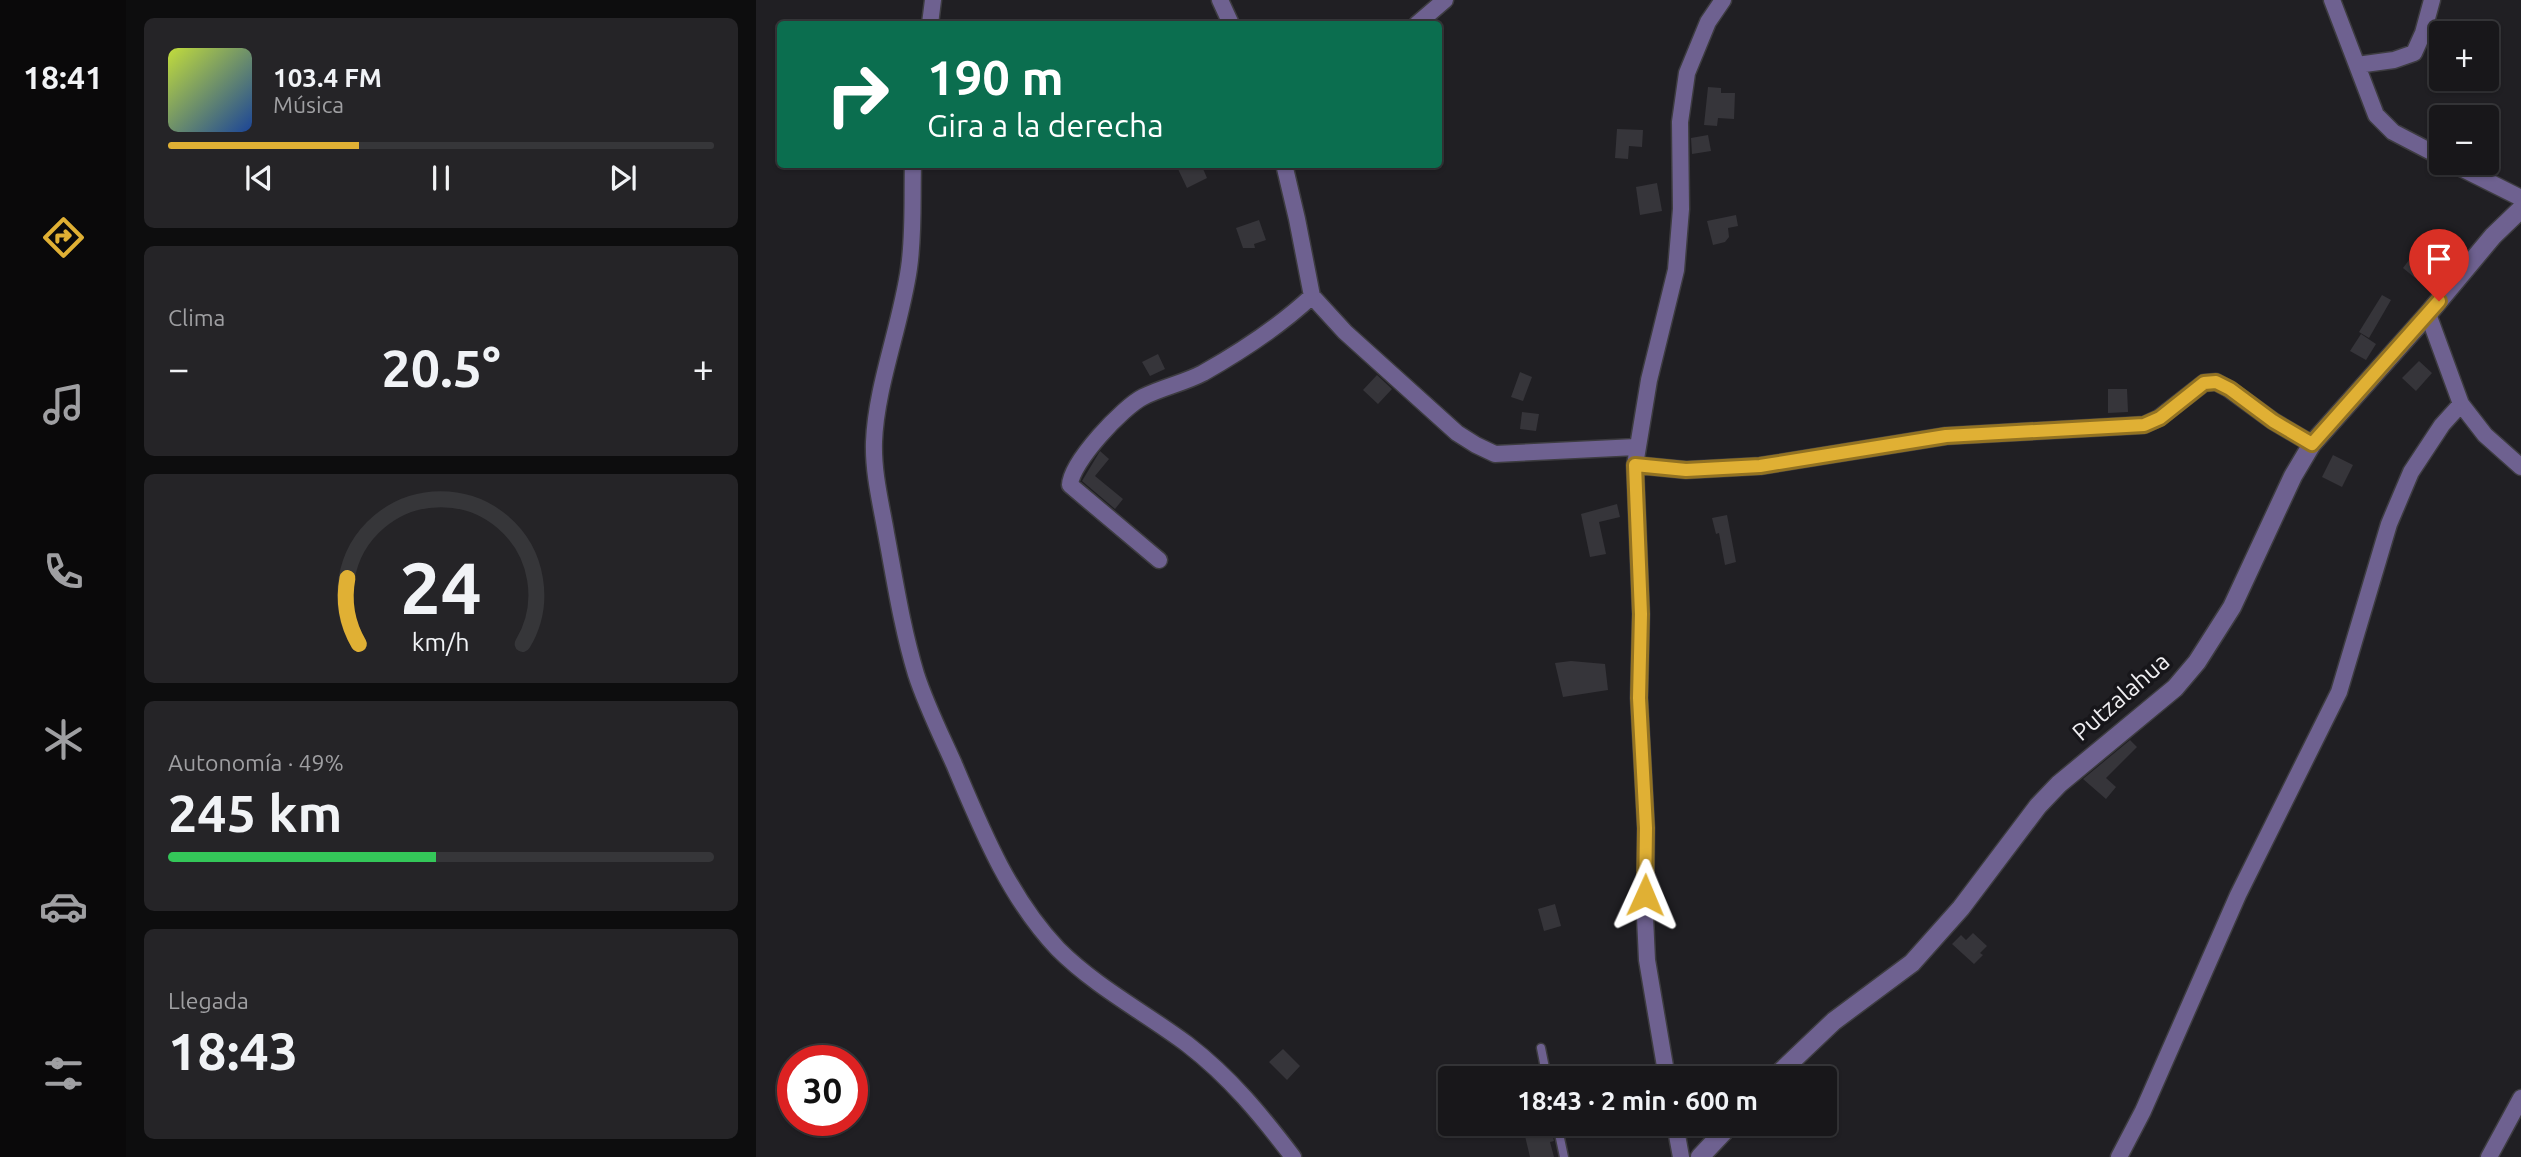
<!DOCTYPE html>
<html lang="es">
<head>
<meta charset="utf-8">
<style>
  :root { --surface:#18171a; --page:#252427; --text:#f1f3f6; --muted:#9f9fa2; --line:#363639; --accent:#e0b034 }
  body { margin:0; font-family:Ubuntu,sans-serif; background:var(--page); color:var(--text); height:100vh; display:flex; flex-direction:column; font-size:26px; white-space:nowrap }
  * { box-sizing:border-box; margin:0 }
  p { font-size:23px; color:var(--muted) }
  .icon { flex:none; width:38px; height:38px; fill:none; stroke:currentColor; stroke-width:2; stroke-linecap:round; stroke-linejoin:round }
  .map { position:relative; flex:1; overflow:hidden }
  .side { display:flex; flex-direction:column; gap:18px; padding:18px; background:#0d0d0e; width:630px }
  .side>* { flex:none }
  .hud { position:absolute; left:21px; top:21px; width:665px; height:147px; border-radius:7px; box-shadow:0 2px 5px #0004,0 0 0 2px var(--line); background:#0b6e4f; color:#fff; overflow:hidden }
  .tools { position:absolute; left:1673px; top:21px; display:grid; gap:14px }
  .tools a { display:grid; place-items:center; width:70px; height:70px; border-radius:7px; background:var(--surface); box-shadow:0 2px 5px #0004,0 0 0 2px var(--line); font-size:35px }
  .speed { position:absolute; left:21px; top:1045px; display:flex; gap:14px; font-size:35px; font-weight:700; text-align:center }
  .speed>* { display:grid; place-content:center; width:91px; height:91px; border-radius:50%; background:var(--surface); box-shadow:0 2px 5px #0004,0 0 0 2px var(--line); line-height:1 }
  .speed .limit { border:10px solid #d22; background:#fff; color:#111 }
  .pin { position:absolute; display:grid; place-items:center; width:60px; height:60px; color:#fff; margin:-72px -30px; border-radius:50% 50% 50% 0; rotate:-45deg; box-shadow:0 0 7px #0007 }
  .pin .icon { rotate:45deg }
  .me { position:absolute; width:77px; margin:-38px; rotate:1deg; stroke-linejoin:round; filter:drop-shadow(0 0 5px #0008) }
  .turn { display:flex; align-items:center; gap:24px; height:147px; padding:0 35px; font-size:32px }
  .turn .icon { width:91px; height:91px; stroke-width:2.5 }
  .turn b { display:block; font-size:49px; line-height:60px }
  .big { font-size:52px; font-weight:700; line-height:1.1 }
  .side .card { flex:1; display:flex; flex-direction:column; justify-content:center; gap:10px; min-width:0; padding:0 24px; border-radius:10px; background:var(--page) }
  .side .dial { align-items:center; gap:0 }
  .dial svg { height:182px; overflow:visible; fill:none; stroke:var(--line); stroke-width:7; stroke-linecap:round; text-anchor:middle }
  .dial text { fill:var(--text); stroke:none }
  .song { display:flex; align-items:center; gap:21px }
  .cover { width:84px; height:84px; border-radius:10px; background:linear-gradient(135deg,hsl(70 70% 55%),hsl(220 70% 35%)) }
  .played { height:7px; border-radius:4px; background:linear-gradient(90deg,var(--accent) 35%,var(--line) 35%) }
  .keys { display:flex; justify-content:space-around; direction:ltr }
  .heat { display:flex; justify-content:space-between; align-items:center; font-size:38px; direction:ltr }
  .charge { height:10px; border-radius:5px; background:linear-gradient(90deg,#34c759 49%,var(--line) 0) }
  .trip { position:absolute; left:682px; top:1066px; width:399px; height:70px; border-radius:7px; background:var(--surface); box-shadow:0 2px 5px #0004,0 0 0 2px var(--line); font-weight:700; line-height:70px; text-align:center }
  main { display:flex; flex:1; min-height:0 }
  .tab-bar { display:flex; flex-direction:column; width:126px; justify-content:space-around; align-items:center; background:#0a090a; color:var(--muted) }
  .tab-bar .icon { width:49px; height:49px }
  .tab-bar .selected { color:var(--accent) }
  .tab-bar b { font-size:32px; color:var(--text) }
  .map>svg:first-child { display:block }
  .building { fill:#36353a }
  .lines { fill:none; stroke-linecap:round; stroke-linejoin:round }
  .service-casing { stroke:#3d3c40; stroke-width:11 }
  .minor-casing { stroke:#3d3c40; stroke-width:19 }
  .tertiary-casing { stroke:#3d3c40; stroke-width:21 }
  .service { stroke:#6e6190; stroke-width:8 }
  .minor { stroke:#6e6190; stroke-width:16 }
  .tertiary { stroke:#6e6190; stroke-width:18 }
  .route-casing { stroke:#927222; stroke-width:18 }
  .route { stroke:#e0b034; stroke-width:12 }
  .labels { text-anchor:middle; stroke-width:7; stroke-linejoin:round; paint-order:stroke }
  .street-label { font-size:24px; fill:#f0eff2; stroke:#17161a }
</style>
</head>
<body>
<main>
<nav class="tab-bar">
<b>18:41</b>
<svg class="icon selected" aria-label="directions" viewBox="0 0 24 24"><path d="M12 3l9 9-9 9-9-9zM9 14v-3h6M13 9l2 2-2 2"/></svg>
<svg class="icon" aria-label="music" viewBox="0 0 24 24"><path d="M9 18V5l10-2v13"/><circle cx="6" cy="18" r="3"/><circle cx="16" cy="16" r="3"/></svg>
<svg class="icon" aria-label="phone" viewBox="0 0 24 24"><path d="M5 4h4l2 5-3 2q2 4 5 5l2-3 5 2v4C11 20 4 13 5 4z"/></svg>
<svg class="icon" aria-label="climate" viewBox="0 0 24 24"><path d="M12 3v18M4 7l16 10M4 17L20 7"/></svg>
<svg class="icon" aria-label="car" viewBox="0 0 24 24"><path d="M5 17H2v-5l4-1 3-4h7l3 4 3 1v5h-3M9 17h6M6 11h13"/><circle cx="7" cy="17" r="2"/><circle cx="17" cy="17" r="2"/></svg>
<svg class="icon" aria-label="filters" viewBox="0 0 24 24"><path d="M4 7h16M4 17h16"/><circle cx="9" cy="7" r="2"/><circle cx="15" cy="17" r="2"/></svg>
</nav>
<section class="side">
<div class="card">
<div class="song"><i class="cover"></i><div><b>103.4 FM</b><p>Música</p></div></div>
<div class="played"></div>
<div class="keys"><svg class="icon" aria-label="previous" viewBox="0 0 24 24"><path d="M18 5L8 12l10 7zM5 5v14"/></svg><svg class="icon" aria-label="pause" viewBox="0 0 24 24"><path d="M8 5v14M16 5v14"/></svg><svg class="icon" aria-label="next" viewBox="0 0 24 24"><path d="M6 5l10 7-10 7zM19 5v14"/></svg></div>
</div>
<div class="card"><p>Clima</p>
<div class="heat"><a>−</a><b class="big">20.5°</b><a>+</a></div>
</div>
<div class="card dial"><svg viewBox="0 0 100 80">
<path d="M14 69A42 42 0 1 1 86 69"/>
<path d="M14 69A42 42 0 0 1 9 40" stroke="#e0b034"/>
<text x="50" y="56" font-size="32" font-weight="700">24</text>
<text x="50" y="72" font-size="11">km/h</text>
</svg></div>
<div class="card"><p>Autonomía · 49%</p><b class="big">245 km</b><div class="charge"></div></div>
<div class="card"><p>Llegada</p><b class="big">18:43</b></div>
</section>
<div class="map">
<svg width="1765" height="1157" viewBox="0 0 1765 1157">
  <rect width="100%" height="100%" fill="#201f23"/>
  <!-- building -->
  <path class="building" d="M 952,87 L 965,88 L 965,93 L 979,93 L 978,119 L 962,118 L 961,126 L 948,125 Z
    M 861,129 L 887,130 L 886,147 L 873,146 L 872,159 L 859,158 Z
    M 952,135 L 955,151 L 936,154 L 935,138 Z
    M 431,164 L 445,164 L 451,178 L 431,188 L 422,169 Z
    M 901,183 L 906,211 L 884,215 L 880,187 Z
    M 980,215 L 982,226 L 972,228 L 973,237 L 969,242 L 957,245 L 951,221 Z
    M 503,220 L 510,240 L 498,244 L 499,248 L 487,248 L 480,228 Z
    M 1665,244 L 1678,254 L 1671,263 L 1681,271 L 1669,286 L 1647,268 Z
    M 1626,295 L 1635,300 L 1613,338 L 1603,332 Z
    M 1605,334 L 1620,344 L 1610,360 L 1594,351 Z
    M 402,354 L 409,369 L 394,376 L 386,362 Z
    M 1663,361 L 1676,373 L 1660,391 L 1646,378 Z
    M 764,372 L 776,377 L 767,401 L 755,397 Z
    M 621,375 L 636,389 L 622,404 L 607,390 Z
    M 1352,389 L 1371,389 L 1372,412 L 1352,413 Z
    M 766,412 L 783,414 L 780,431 L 764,429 Z
    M 344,451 L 353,459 L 339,476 L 367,499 L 359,509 L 326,481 Z
    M 1577,455 L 1597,465 L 1586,487 L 1566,477 Z
    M 861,504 L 864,517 L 843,522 L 850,554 L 834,557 L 825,514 Z
    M 971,515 L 980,562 L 969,565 L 963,533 L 960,534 L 956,518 Z
    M 815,661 L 849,664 L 852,690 L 807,697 L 799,663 Z
    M 1374,740 L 1381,747 L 1350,778 L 1360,787 L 1350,799 L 1327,779 Z
    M 799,904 L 805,926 L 788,931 L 782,909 Z
    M 1217,933 L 1231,946 L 1224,953 L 1227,955 L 1218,964 L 1196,944 L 1205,935 L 1210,940 Z
    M 527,1049 L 544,1066 L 531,1080 L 513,1062 Z
    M 795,1129 L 798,1141 L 794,1142 L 798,1157 L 774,1157 L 769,1136 Z"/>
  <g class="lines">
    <!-- service casing -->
    <g class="service-casing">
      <path id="service" d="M 785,1048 L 791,1078
        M 801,1124 L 808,1157"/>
    </g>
    <!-- minor casing -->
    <g class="minor-casing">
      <path id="minor" d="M 464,0 L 475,24
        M 1576,0 L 1620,115 L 1637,132 L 1685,157
        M 174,24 L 177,0
        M 661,24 L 689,0
        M 1601,65 L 1638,60 L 1658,53 L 1667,33 L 1676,0
        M 1695,163 L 1765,198
        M 157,164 C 156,198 158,234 153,268 C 145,325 120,386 118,442 C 117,473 125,504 130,533 C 139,581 146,628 160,674 C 170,705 185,735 198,764 C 225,828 253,898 302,949 C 340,987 388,1012 431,1044 C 474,1077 505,1115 537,1157
        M 528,164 L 541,219 L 556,296 L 589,332 L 701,433 L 720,445 L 739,454 L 880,447
        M 1672,314 L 1705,404 L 1729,435 L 1765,467
        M 879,465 L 930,470 L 1004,466 L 1190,436 L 1388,425 L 1403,418 L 1448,383 L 1460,382 L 1473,389 L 1517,421 L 1556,444
        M 403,560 L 314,485 C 315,462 367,407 387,397 C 407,387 428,383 447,373 C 484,352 525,325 556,296
        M 911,1078 L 891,960 L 889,917 L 890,828 L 883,698 L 885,614 L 879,465 L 893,380 L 920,270 L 925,209 L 924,122 L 931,73 L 952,22 L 967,0
        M 919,1124 L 925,1157
        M 1363,1157 L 1387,1111 L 1482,895 L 1583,692 L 1633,524 L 1655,472 L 1686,425 L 1705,404
        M 1733,1157 L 1765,1098"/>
    </g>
    <!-- tertiary casing -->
    <g class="tertiary-casing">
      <path id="tertiary" d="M 1018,1078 L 1078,1021 L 1156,963 L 1205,908 L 1282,806 L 1303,784 L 1419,688 L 1441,662 L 1476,607 L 1537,476 L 1556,444 L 1672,314 L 1737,236 L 1765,209
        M 944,1157 L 975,1124"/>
    </g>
    <!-- service -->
    <use href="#service" class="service"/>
    <!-- minor -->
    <use href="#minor" class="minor"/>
    <!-- tertiary -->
    <use href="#tertiary" class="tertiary"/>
  </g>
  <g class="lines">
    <!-- route casing -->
    <g class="route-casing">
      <path id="route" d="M 889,895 L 890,828 L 883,698 L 885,614 L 879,465 L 930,470 L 1004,466 L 1190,436 L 1388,425 L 1404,418 L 1448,383 L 1460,382 L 1474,389 L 1517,421 L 1556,444 L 1683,301"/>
    </g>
    <!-- route -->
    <use href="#route" class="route"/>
  </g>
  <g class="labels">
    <!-- street labels -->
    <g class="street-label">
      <text transform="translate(1365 697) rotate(-41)" y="8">Putzalahua</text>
    </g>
  </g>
</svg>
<div class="tools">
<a>+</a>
<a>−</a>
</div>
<div class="speed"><div class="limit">30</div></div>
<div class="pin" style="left:1683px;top:301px;background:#d93025"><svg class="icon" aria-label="arrive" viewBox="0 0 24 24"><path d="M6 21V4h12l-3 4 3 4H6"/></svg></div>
<svg class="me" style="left:889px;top:895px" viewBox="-20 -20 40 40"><path d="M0-17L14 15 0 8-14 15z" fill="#e0b034" stroke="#fff" stroke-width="4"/></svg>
<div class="trip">18:43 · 2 min · 600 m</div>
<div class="hud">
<div class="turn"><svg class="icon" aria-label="right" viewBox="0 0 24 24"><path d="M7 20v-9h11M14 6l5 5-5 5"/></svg><div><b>190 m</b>Gira a la derecha</div></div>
</div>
</div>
</main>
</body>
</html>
